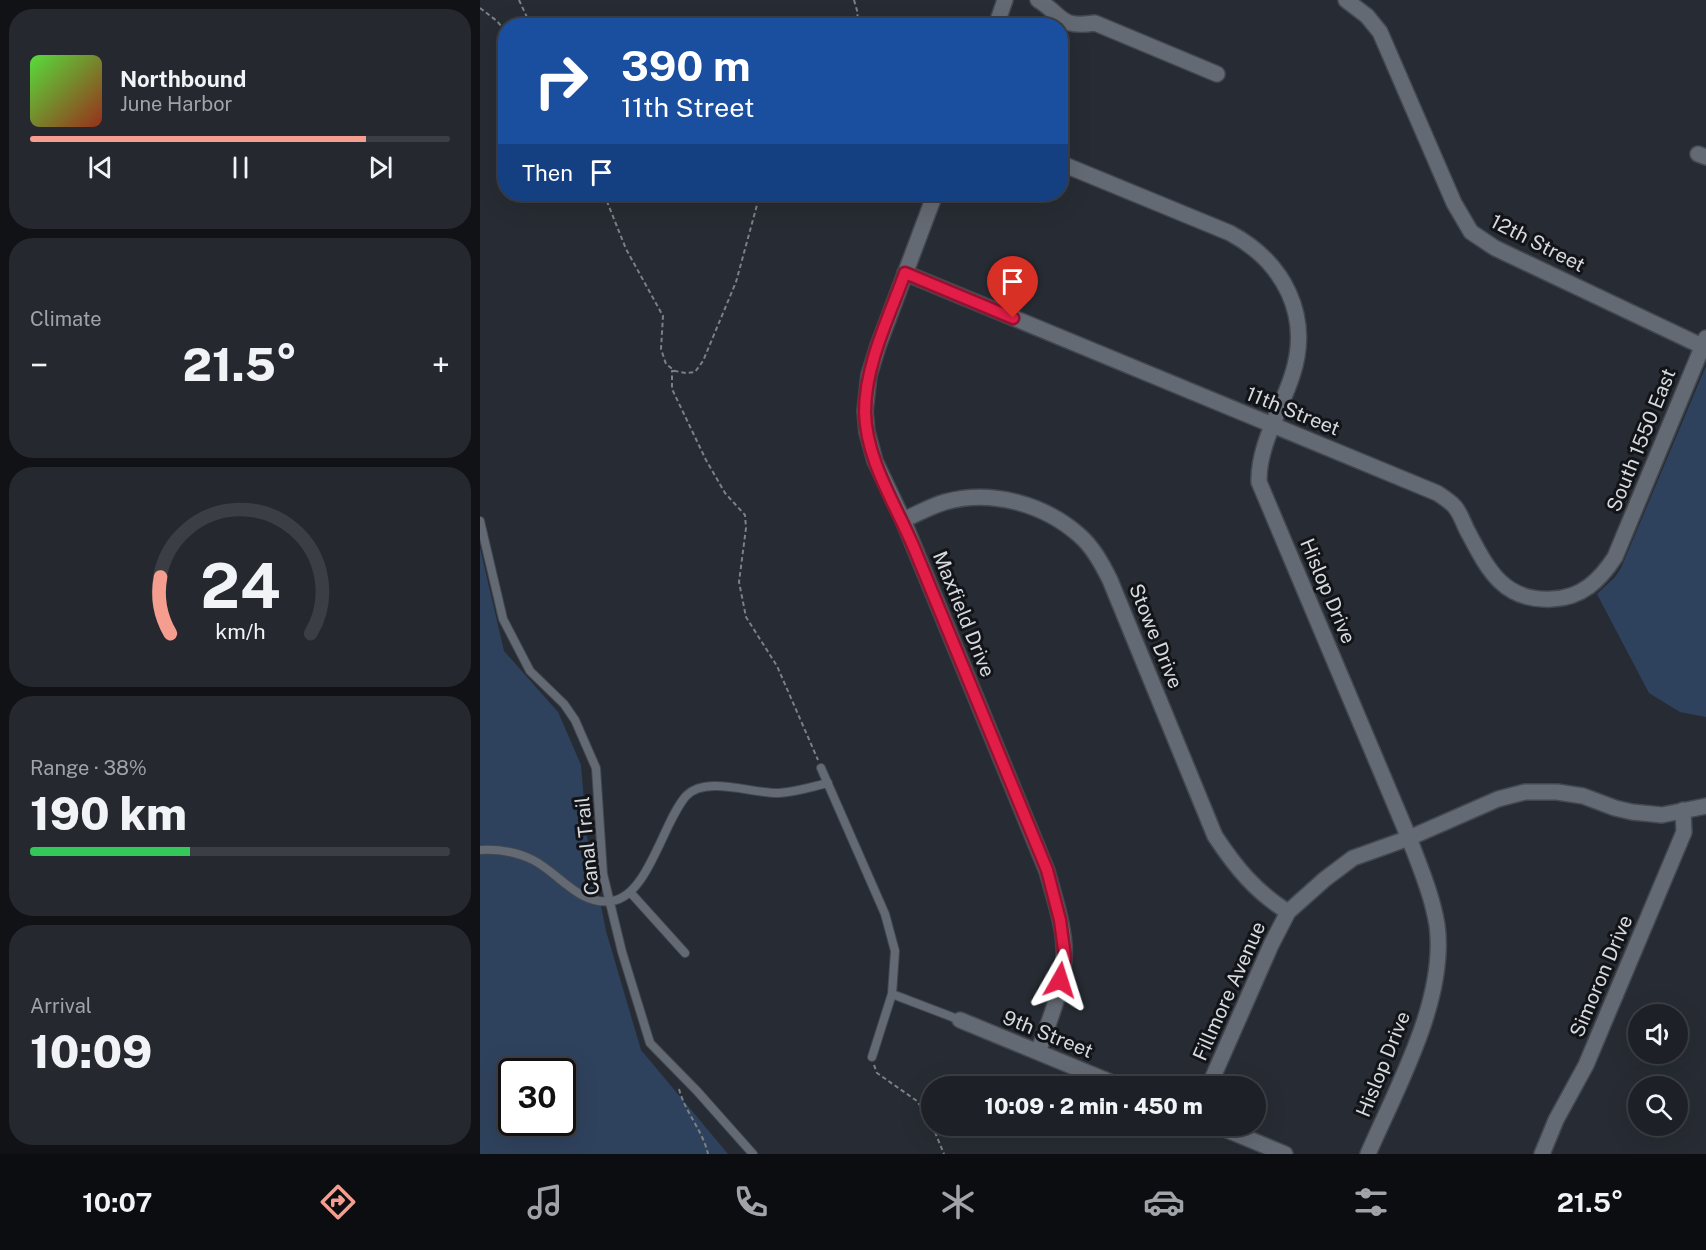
<!DOCTYPE html>
<html lang="en">
<head>
<meta charset="utf-8">
<style>
  :root { --surface:#1d2127; --page:#25292f; --text:#f1f3f6; --muted:#a0a3a7; --line:#3b3e44; --accent:#f59d8e }
  body { margin:0; font-family:"Public Sans",sans-serif; background:var(--page); color:var(--text); height:100vh; display:flex; flex-direction:column; font-size:22px; white-space:nowrap }
  * { box-sizing:border-box; margin:0 }
  p { font-size:20px; color:var(--muted) }
  .icon { flex:none; width:33px; height:33px; fill:none; stroke:currentColor; stroke-width:2; stroke-linecap:round; stroke-linejoin:round }
  .map { position:relative; flex:1; overflow:hidden }
  .side { display:flex; flex-direction:column; gap:9px; padding:9px; background:#101215; width:480px }
  .side>* { flex:none }
  .banner { position:absolute; left:18px; top:18px; width:570px; height:183px; border-radius:24px; box-shadow:0 6px 24px #0002,0 0 0 2px var(--line); background:#1a4fa0; color:#fff; overflow:hidden }
  .buttons { position:absolute; left:1148px; top:1004px; display:grid; gap:12px }
  .buttons a { display:grid; place-items:center; width:60px; height:60px; border-radius:50%; background:var(--surface); box-shadow:0 6px 24px #0002,0 0 0 2px var(--line); font-size:30px }
  .speed { position:absolute; left:18px; top:1058px; display:flex; gap:12px; font-size:30px; font-weight:700; text-align:center }
  .speed>* { display:grid; place-content:center; width:78px; height:78px; border-radius:50%; background:var(--surface); box-shadow:0 6px 24px #0002,0 0 0 2px var(--line); line-height:1 }
  .speed .limit { border:3px solid #111; border-radius:9px; background:#fff; color:#111 }
  .pin { position:absolute; display:grid; place-items:center; width:51px; height:51px; color:#fff; margin:-62px -26px; border-radius:50% 50% 50% 0; rotate:-45deg; box-shadow:0 0 6px #0007 }
  .pin .icon { rotate:45deg }
  .me { position:absolute; width:66px; margin:-33px; rotate:6deg; stroke-linejoin:round; filter:drop-shadow(0 0 4px #0008) }
  .turn { display:flex; align-items:center; gap:21px; height:126px; padding:0 24px; font-size:27px }
  .turn .icon { width:78px; height:78px; stroke-width:2.5 }
  .turn b { display:block; font-size:42px; line-height:51px }
  .then { display:flex; align-items:center; height:57px; padding:0 24px; background:#0003; gap:12px; font-size:22px }
  .big { font-size:45px; font-weight:800; line-height:1.1 }
  .side .widget { flex:1; display:flex; flex-direction:column; justify-content:center; gap:9px; min-width:0; padding:0 21px; border-radius:24px; background:var(--page) }
  .side .dial { align-items:center; gap:0 }
  .dial svg { height:156px; overflow:visible; fill:none; stroke:var(--line); stroke-width:7; stroke-linecap:round; text-anchor:middle }
  .dial text { fill:var(--text); stroke:none }
  .song { display:flex; align-items:center; gap:18px }
  .cover { width:72px; height:72px; border-radius:9px; background:linear-gradient(135deg,hsl(110 70% 55%),hsl(10 70% 35%)) }
  .played { height:6px; border-radius:3px; background:linear-gradient(90deg,var(--accent) 80%,var(--line) 80%) }
  .keys { display:flex; justify-content:space-around; direction:ltr }
  .heat { display:flex; justify-content:space-between; align-items:center; font-size:33px; direction:ltr }
  .charge { height:9px; border-radius:4px; background:linear-gradient(90deg,#34c759 38%,var(--line) 0) }
  .trip { position:absolute; left:441px; top:1076px; width:345px; height:60px; border-radius:30px; background:var(--surface); box-shadow:0 6px 24px #0002,0 0 0 2px var(--line); font-weight:800; line-height:60px; text-align:center }
  .dock { display:flex; height:96px; justify-content:space-around; align-items:center; background:#0c0d10; color:var(--muted) }
  .dock .icon { width:42px; height:42px }
  .dock .current { color:var(--accent) }
  .dock b { font-size:27px; color:var(--text) }
  main { display:flex; flex:1; min-height:0 }
  .map>svg:first-child { display:block }
  .green { fill:#2f425d; fill-rule:evenodd }
  .lines { fill:none; stroke-linecap:round; stroke-linejoin:round }
  .lane-casing { stroke:#43474f; stroke-width:10 }
  .street-casing { stroke:#43474f; stroke-width:18 }
  .path { stroke:#7b8086; stroke-width:2; stroke-dasharray:4.5 3; stroke-linecap:butt }
  .lane { stroke:#646a73; stroke-width:8 }
  .street { stroke:#646a73; stroke-width:15 }
  .route-casing { stroke:#92132f; stroke-width:15 }
  .route { stroke:#e11d48; stroke-width:10 }
  .labels { text-anchor:middle; stroke-width:6; stroke-linejoin:round; paint-order:stroke }
  .street-label { font-size:20px; fill:#d6dadf; stroke:#121418 }
</style>
</head>
<body>
<main>
<section class="side">
<div class="widget">
<div class="song"><i class="cover"></i><div><b>Northbound</b><p>June Harbor</p></div></div>
<div class="played"></div>
<div class="keys"><svg class="icon" aria-label="previous" viewBox="0 0 24 24"><path d="M18 5L8 12l10 7zM5 5v14"/></svg><svg class="icon" aria-label="pause" viewBox="0 0 24 24"><path d="M8 5v14M16 5v14"/></svg><svg class="icon" aria-label="next" viewBox="0 0 24 24"><path d="M6 5l10 7-10 7zM19 5v14"/></svg></div>
</div>
<div class="widget"><p>Climate</p>
<div class="heat"><a>−</a><b class="big">21.5°</b><a>+</a></div>
</div>
<div class="widget dial"><svg viewBox="0 0 100 80">
<path d="M14 69A42 42 0 1 1 86 69"/>
<path d="M14 69A42 42 0 0 1 9 40" stroke="#f59d8e"/>
<text x="50" y="56" font-size="32" font-weight="700">24</text>
<text x="50" y="72" font-size="11">km/h</text>
</svg></div>
<div class="widget"><p>Range · 38%</p><b class="big">190 km</b><div class="charge"></div></div>
<div class="widget"><p>Arrival</p><b class="big">10:09</b></div>
</section>
<div class="map">
<svg width="1226" height="1154" viewBox="0 0 1226 1154">
  <rect width="100%" height="100%" fill="#272c34"/>
  <!-- green -->
  <path class="green" d="M 1226,366 L 1226,717 L 1200,712 L 1169,693 L 1117,594 L 1135,577 L 1141,568 Z
    M 0,548 L 24,651 L 78,712 L 101,765 L 107,837 L 126,931 L 161,1050 L 248,1154 L 0,1154 ZM 32,1071 L 82,1071 L 82,1122 L 32,1122 Z"/>
  <g class="lines">
    <!-- lane casing -->
    <g class="lane-casing">
      <path id="lane" d="M 0,521 L 23,619 L 50,671 L 84,704 L 95,720 L 116,768 L 123,874 L 142,952 L 170,1043 L 217,1091 L 273,1154
        M 341,768 L 405,914 L 415,951 L 412,994 L 392,1057
        M 0,850 C 18,849 37,852 53,860 C 79,873 99,906 132,901 C 168,896 183,822 206,796 C 226,775 273,794 299,793 C 316,792 331,787 348,783
        M 150,892 L 205,953
        M 412,994 L 480,1020"/>
    </g>
    <!-- street casing -->
    <g class="street-casing">
      <path id="street" d="M 558,0 C 585,17 579,28 615,23 L 737,74
        M 866,0 L 887,16 L 900,32 L 974,203 L 991,232 L 1015,248 L 1226,348
        M 516,26 L 525,0
        M 1218,154 L 1226,157
        M 580,163 L 750,233 C 804,262 832,316 812,376 C 801,410 778,446 779,482 L 929,838 C 940,867 952,895 957,925 C 967,999 917,1087 888,1154
        M 455,194 L 398,346 L 389,375 L 385,411 L 387,432 L 395,461 L 423,520 L 567,871 C 574,897 586,931 584,958 C 582,991 569,1022 558,1052
        M 425,273 L 957,493 C 963,497 971,502 975,507 C 981,514 984,525 988,532 C 1008,570 1024,602 1072,599 C 1102,598 1120,580 1135,557 L 1226,338
        M 423,520 C 437,514 451,506 465,502 C 511,489 564,504 599,535 C 613,547 622,564 630,580 L 735,836 C 756,868 776,892 808,912
        M 480,1020 L 640,1086
        M 729,1086 L 791,945 L 808,912 L 845,879 L 873,858 L 929,838 L 1018,799 L 1045,792 L 1077,792 L 1103,796 L 1135,808 L 1152,812 L 1182,815 L 1226,806
        M 735,1125 L 805,1154
        M 1062,1154 L 1076,1120 L 1106,1065 L 1204,832 L 1203,810"/>
    </g>
    <!-- path -->
    <path class="path" d="M 39,0 L 51,26
      M 374,0 L 378,14 L 374,26
      M 0,8 L 17,21 L 26,32
      M 124,194 L 146,249 L 183,316 L 181,349 L 186,364 L 195,371 L 206,373 L 215,372 L 223,361 L 256,282 L 280,194
      M 195,371 L 192,371 L 192,389 L 226,460 L 245,493 L 265,515 L 266,528 L 259,582 L 266,617 L 297,666 L 338,760
      M 394,1065 L 397,1073 L 437,1101 L 452,1123
      M 199,1089 C 205,1112 223,1131 228,1154
      M 452,1125 L 464,1154"/>
    <!-- lane -->
    <use href="#lane" class="lane"/>
    <!-- street -->
    <use href="#street" class="street"/>
  </g>
  <g class="lines">
    <!-- route casing -->
    <g class="route-casing">
      <path id="route" d="M 533,318 L 425,273 C 409,317 385,365 385,412 C 386,460 416,505 434,548 C 478,655 523,763 567,870 L 580,920 L 585,957 L 580,980"/>
    </g>
    <!-- route -->
    <use href="#route" class="route"/>
  </g>
  <g class="labels">
    <!-- street labels -->
    <g class="street-label">
      <text transform="translate(1058 243) rotate(27)" y="7">12th Street</text>
      <text transform="translate(813 411) rotate(22)" y="7">11th Street</text>
      <text transform="translate(1161 440) rotate(-68)" y="7">South 1550 East</text>
      <text transform="translate(848 591) rotate(67)" y="7">Hislop Drive</text>
      <text transform="translate(484 614) rotate(68)" y="7">Maxfield Drive</text>
      <text transform="translate(676 636) rotate(68)" y="7">Stowe Drive</text>
      <text transform="translate(107 846) rotate(-96)" y="7">Canal Trail</text>
      <text transform="translate(1121 976) rotate(-67)" y="7">Simoron Drive</text>
      <text transform="translate(749 991) rotate(-66)" y="7">Fillmore Avenue</text>
      <text transform="translate(568 1034) rotate(22)" y="7">9th Street</text>
      <text transform="translate(903 1064) rotate(-68)" y="7">Hislop Drive</text>
    </g>
  </g>
</svg>
<div class="buttons">
<a><svg class="icon" aria-label="sound" viewBox="0 0 24 24"><path d="M4 9h4l5-4v14l-5-4H4zM17 9q2 3 0 6"/></svg></a>
<a><svg class="icon" aria-label="search" viewBox="0 0 24 24"><circle cx="10" cy="10" r="6"/><path d="M15 15l6 6"/></svg></a>
</div>
<div class="speed"><div class="limit">30</div></div>
<div class="pin" style="left:533px;top:318px;background:#d93025"><svg class="icon" aria-label="arrive" viewBox="0 0 24 24"><path d="M6 21V4h12l-3 4 3 4H6"/></svg></div>
<svg class="me" style="left:580px;top:980px" viewBox="-20 -20 40 40"><path d="M0-17L14 15 0 8-14 15z" fill="#e11d48" stroke="#fff" stroke-width="4"/></svg>
<div class="trip">10:09 · 2 min · 450 m</div>
<div class="banner">
<div class="turn"><svg class="icon" aria-label="right" viewBox="0 0 24 24"><path d="M7 20v-9h11M14 6l5 5-5 5"/></svg><div><b>390 m</b>11th Street</div></div>
<div class="then">Then<svg class="icon" aria-label="arrive" viewBox="0 0 24 24"><path d="M6 21V4h12l-3 4 3 4H6"/></svg></div>
</div>
</div>
</main>
<nav class="dock">
<b>10:07</b>
<svg class="icon current" aria-label="directions" viewBox="0 0 24 24"><path d="M12 3l9 9-9 9-9-9zM9 14v-3h6M13 9l2 2-2 2"/></svg>
<svg class="icon" aria-label="music" viewBox="0 0 24 24"><path d="M9 18V5l10-2v13"/><circle cx="6" cy="18" r="3"/><circle cx="16" cy="16" r="3"/></svg>
<svg class="icon" aria-label="phone" viewBox="0 0 24 24"><path d="M5 4h4l2 5-3 2q2 4 5 5l2-3 5 2v4C11 20 4 13 5 4z"/></svg>
<svg class="icon" aria-label="climate" viewBox="0 0 24 24"><path d="M12 3v18M4 7l16 10M4 17L20 7"/></svg>
<svg class="icon" aria-label="car" viewBox="0 0 24 24"><path d="M5 17H2v-5l4-1 3-4h7l3 4 3 1v5h-3M9 17h6M6 11h13"/><circle cx="7" cy="17" r="2"/><circle cx="17" cy="17" r="2"/></svg>
<svg class="icon" aria-label="filters" viewBox="0 0 24 24"><path d="M4 7h16M4 17h16"/><circle cx="9" cy="7" r="2"/><circle cx="15" cy="17" r="2"/></svg>
<b>21.5°</b>
</nav>
</body>
</html>
